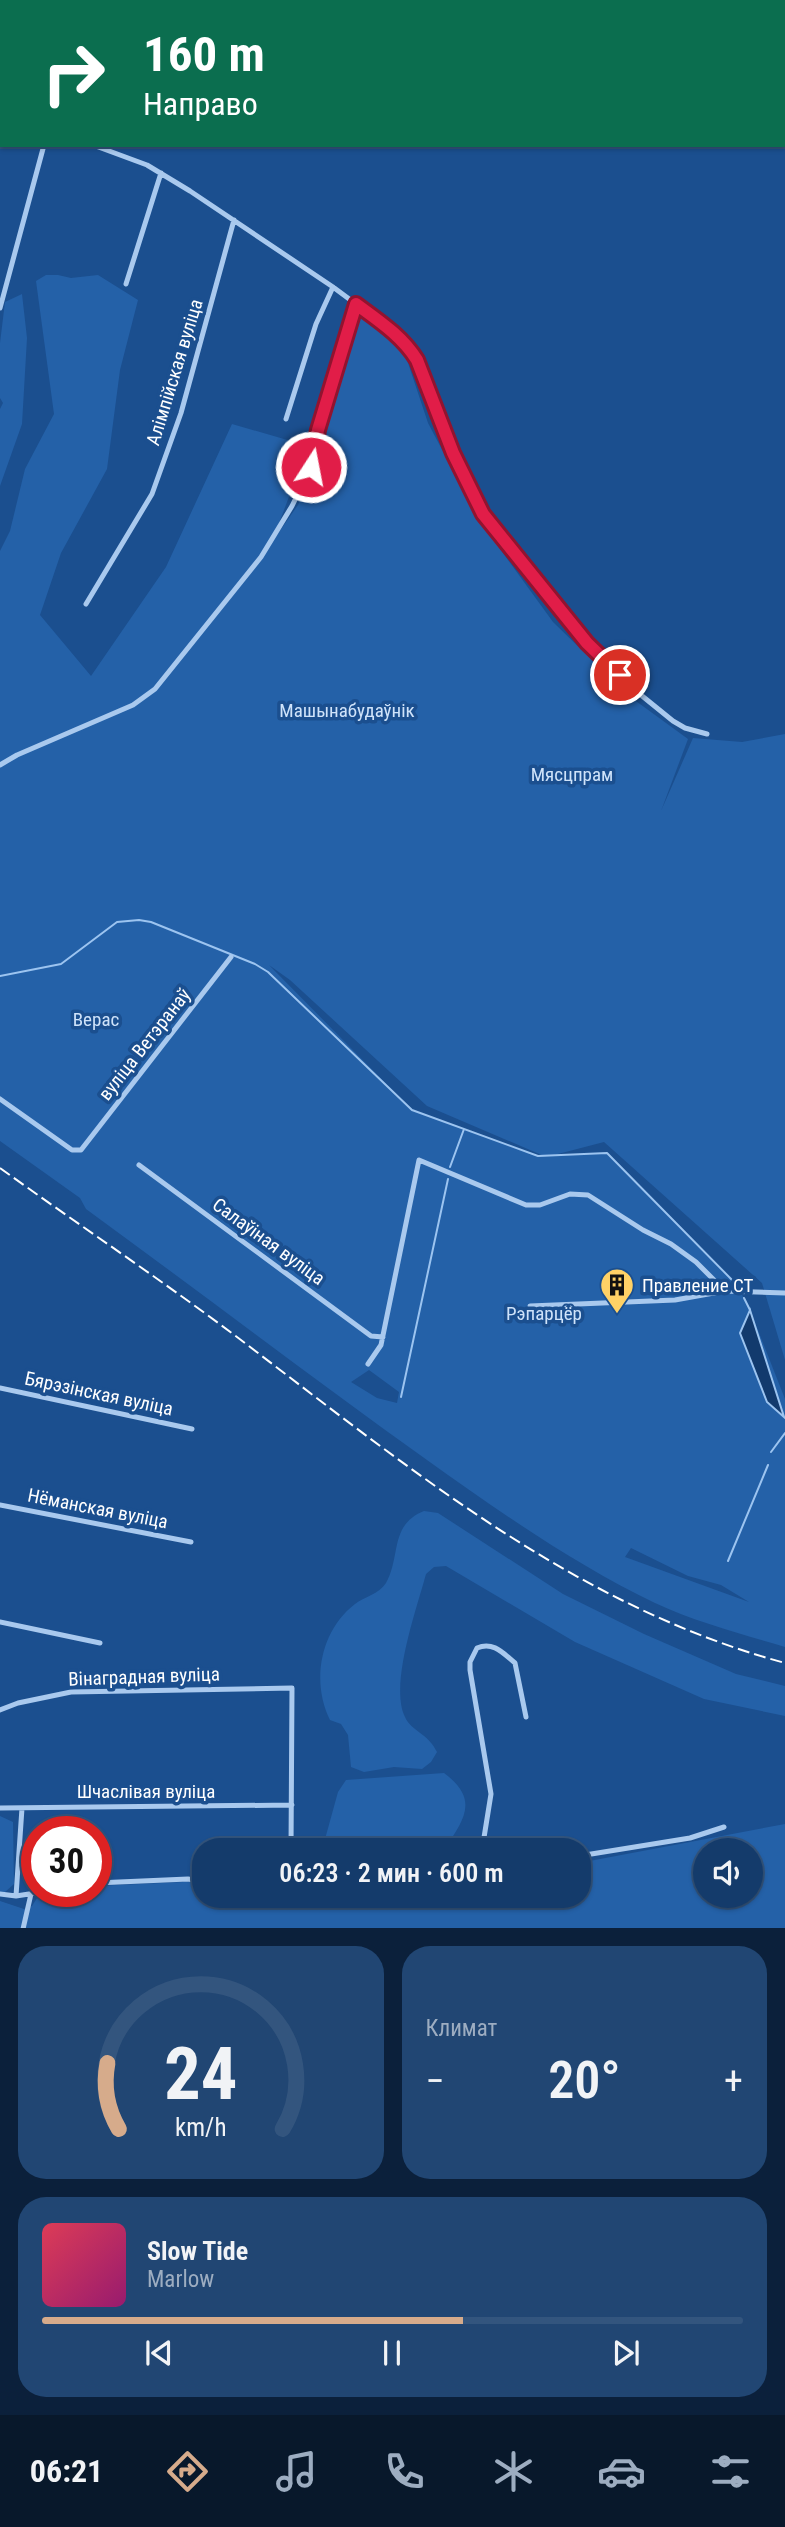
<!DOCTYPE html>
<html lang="ru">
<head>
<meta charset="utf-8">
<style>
  :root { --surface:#143b6b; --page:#214673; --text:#f1f3f6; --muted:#9dadc1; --line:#33557e; --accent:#d6ab8b }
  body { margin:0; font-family:"Roboto Condensed",sans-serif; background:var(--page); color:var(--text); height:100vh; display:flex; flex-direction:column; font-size:26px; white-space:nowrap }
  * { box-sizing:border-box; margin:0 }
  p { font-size:23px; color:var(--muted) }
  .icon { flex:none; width:38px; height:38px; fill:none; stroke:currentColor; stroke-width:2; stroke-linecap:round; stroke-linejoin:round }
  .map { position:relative; height:1928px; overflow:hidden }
  .details { display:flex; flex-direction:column; gap:18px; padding:18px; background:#0b203b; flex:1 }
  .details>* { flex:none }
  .guide { position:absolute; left:0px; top:0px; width:786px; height:147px; box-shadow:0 2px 5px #0004,0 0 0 2px var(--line); background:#0b6e4f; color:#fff; overflow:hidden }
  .tools { position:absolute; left:693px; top:1838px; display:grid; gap:14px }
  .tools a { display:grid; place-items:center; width:70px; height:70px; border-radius:50%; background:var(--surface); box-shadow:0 2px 5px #0004,0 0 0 2px var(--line); font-size:35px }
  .speed { position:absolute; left:21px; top:1816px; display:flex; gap:14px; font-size:35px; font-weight:700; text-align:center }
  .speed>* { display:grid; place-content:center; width:91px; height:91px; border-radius:50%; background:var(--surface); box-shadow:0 2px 5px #0004,0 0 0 2px var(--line); line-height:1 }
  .speed .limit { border:10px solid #d22; background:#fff; color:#111 }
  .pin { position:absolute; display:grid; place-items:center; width:60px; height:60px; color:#fff; margin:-30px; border:4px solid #fff; border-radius:50%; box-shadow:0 2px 7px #0007 }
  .me { position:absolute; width:77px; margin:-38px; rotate:11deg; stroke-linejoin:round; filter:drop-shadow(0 0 5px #0008) }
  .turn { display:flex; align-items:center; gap:24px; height:147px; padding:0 28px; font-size:32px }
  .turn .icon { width:91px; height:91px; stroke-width:2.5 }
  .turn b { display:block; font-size:49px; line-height:60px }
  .big { font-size:52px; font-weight:600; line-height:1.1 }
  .details .tile { flex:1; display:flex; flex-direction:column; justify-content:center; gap:10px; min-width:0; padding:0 24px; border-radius:28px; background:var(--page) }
  .details .dial { align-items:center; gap:0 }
  .dial svg { height:182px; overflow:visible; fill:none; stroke:var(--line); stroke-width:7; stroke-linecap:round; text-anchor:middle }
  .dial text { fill:var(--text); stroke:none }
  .song { display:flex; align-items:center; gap:21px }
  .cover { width:84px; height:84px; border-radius:10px; background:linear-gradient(135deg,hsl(350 70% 55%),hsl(320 70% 35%)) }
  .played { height:7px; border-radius:4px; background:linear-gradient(90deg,var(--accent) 60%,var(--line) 60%) }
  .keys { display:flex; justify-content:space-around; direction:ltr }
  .heat { display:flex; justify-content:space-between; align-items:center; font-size:38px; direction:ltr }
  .details .tiles { flex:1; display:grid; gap:18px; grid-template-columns:1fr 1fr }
  .tile:last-child { grid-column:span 2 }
  .trip { position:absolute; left:192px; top:1838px; width:399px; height:70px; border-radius:28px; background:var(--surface); box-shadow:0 2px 5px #0004,0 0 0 2px var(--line); font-weight:600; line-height:70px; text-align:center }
  .menu { display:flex; height:112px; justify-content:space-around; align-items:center; background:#08182b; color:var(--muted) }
  .menu .icon { width:49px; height:49px }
  .menu .current { color:var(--accent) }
  .menu b { font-size:32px; color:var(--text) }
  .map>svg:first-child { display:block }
  .green { fill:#2461a8; fill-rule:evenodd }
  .water { fill:#123a6d; stroke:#9cc4f0; stroke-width:2 }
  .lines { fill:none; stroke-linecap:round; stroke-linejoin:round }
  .stream { stroke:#9cc4f0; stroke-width:2 }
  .minor { stroke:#a9c9ee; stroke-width:5 }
  .rail { stroke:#fff; stroke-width:2; stroke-dasharray:12 5; stroke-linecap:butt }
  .route-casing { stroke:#92132f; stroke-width:18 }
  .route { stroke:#e11d48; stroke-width:12 }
  .labels { text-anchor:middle; stroke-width:7; stroke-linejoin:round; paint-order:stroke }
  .street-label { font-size:19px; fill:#fff; stroke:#1b4f8f }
  .park-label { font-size:19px; fill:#cfe3fa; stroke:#1b4f8f }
  .poi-label { font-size:19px; fill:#fff; stroke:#1b4f8f; text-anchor:start }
</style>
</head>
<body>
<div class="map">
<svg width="785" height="1929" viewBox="0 0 785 1929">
  <rect width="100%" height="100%" fill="#1b4f8f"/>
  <!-- green -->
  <path class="green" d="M 46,275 L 58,275 L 71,278 L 98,275 L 138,300 L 120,370 L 107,469 L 61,553 L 40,615 L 91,676 L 166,567 L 232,424 L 308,446 L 272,542 L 298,505 L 314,470 L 330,401 L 358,315 L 399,346 L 407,360 L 428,423 L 479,520 L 553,622 L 629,696 L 688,739 L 661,811 L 693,738 L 742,742 L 785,734 L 785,1360 L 762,1283 L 604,1142 L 554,1155 L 607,1153 L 737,1285 L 750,1310 L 785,1399 L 785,1647 C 741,1634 696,1622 655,1603 C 574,1564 500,1512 427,1460 C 312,1378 200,1292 86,1209 L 80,1198 L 0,1141 L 0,551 L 10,531 L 25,469 L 54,414 L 36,281 ZM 269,965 L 290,980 L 427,1106 L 544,1156 L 538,1156 L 412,1110 ZM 369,1370 L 399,1392 L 397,1403 L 377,1398 L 351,1382 ZM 631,1548 L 688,1576 L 721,1585 L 749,1602 L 625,1557 Z
    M 22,294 L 27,338 L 22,424 L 0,486 L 0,409 L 3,403 L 0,398 L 0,343 L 5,302 Z
    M 424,1511 L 438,1513 L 563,1594 L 644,1634 L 736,1674 L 785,1686 L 785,1716 L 704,1699 L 575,1642 L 446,1566 L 434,1567 L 426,1574 C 417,1608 389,1685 405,1717 C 411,1731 428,1733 437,1752 L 431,1762 L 422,1769 L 394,1767 L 364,1772 L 351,1767 L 348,1735 L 341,1724 L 330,1720 C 311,1682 320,1631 355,1604 C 364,1597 379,1594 386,1583 C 401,1557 389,1525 424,1511 Z
    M 444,1773 C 480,1800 464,1819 444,1850 L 322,1850 L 338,1792 L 346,1780 Z
    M 0,1816 L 13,1822 L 14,1884 L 5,1892 L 0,1892 Z
    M 785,1824 L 785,1928 L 0,1929 L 0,1901 L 24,1909 L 32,1906 L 41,1892 L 96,1892 L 96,1886 L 205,1881 L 205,1895 L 579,1895 L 579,1863 ZM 705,1850 L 751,1850 L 751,1895 L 705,1895 Z"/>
  <!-- water -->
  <path class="water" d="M 750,1310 L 784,1417 L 767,1402 L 740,1333 Z"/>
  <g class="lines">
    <!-- stream -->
    <path class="stream" d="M 0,976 L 61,964 L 117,922 L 139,920 L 151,922 L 255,964 L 268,972 L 412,1110 L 538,1156 L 607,1153 L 737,1285
      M 450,1167 L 464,1129
      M 744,1298 L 750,1310
      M 401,1397 L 448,1179
      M 771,1452 L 785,1433
      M 728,1561 L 768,1465"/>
    <!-- minor -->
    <path class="minor" d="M 0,120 L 2,121
      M 93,145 L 147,165 L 190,191 L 333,287 L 399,336 L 417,360 L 453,453 L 483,514 L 587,644 L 636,691 L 673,721 L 685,728 L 707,734
      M 126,284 L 161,173
      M 0,308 L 44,145
      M 286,419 L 316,324 L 333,287
      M 86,604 L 152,494 L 181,413 L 234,220
      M 0,765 L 17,755 L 133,705 L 155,689 L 261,557 L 292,506 L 311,467 L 318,430 L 356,304
      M 0,1099 L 72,1150 L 81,1150 L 231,957
      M 139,1165 L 371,1336 L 383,1337
      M 530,1306 L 675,1300 L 725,1291 L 785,1293
      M 368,1364 L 381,1345 L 419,1160 L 526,1205 L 540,1205 L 570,1194 L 588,1195 L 643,1230 L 671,1244 L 696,1262 L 725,1291
      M 0,1388 L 192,1429
      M 0,1505 L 191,1542
      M 0,1622 L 100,1643
      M 0,1710 L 18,1703 L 71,1692 L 292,1688 L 291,1850
      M 0,1808 L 292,1805
      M 482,1850 L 491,1794 L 470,1670 L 470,1662 L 477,1648 C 493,1641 503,1653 515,1663 L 526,1717
      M 579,1856 L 690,1838 L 724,1827
      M 96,1883 L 188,1879 L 205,1882
      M 0,1894 L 16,1896 L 42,1892
      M 16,1896 L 22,1808
      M 23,1929 L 31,1894"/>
    <!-- rail -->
    <path class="rail" d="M 0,1168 C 79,1225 160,1279 237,1337 C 408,1467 574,1606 785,1663"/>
  </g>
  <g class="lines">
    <!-- route casing -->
    <g class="route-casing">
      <path id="route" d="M 311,467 L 318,430 L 356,304 C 379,321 402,336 417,360 L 453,453 L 483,514 L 587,643 L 620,675"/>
    </g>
    <!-- route -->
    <use href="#route" class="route"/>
  </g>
  <!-- icons -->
  <defs>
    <g id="building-pin" transform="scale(1.75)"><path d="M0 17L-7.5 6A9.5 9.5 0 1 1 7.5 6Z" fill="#ffd166" stroke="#1b4f8f"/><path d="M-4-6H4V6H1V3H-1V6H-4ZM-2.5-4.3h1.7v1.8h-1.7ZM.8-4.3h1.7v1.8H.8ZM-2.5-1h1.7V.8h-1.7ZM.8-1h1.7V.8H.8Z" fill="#111"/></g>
  </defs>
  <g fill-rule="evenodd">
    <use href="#building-pin" x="617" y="1285"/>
  </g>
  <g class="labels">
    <!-- street labels -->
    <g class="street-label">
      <text transform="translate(174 372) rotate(-73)" y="7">Алімпійская вуліца</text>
      <text transform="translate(144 1044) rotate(-52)" y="7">вуліца Ветэранаў</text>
      <text transform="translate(269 1241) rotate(36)" y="7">Салаўіная вуліца</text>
      <text transform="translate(99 1393) rotate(12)" y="7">Бярэзінская вуліца</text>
      <text transform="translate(98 1508) rotate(11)" y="7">Нёманская вуліца</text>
      <text transform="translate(144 1676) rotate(-2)" y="7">Вінаградная вуліца</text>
      <text x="146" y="1798">Шчаслівая вуліца</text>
    </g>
    <!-- park labels -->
    <g class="park-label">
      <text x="347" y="717">Машынабудаўнік</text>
      <text x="572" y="781">Мясцпрам</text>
      <text x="96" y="1026">Верас</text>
      <text x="544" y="1320">Рэпарцёр</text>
    </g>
    <!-- poi labels -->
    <g class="poi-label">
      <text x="642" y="1292">Правление СТ</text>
    </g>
  </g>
</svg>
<div class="tools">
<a><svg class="icon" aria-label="sound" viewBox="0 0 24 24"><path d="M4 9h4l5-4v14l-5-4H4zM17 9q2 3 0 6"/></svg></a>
</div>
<div class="speed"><div class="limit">30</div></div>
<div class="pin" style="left:620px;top:675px;background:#d93025"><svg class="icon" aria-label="arrive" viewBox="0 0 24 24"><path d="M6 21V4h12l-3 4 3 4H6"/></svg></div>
<svg class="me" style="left:311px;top:467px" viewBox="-20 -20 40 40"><circle r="17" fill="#e11d48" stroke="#fff" stroke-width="3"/><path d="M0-11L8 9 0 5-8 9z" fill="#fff"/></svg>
<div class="trip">06:23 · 2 мин · 600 m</div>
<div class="guide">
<div class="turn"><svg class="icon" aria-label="right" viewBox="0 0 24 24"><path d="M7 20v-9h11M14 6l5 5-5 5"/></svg><div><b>160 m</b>Направо</div></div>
</div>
</div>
<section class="details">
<div class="tiles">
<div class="tile dial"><svg viewBox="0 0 100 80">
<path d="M14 69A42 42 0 1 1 86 69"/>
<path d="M14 69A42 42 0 0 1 9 40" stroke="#d6ab8b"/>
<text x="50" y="56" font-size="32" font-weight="700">24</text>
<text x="50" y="72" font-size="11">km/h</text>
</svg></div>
<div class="tile"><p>Климат</p>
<div class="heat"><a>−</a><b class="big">20°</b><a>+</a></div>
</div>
<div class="tile">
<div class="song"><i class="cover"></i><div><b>Slow Tide</b><p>Marlow</p></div></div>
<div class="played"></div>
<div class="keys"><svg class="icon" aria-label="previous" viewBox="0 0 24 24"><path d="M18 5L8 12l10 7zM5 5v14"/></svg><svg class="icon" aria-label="pause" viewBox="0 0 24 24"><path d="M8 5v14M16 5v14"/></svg><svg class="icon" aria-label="next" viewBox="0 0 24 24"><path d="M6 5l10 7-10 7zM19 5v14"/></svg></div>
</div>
</div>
</section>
<nav class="menu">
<b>06:21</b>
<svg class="icon current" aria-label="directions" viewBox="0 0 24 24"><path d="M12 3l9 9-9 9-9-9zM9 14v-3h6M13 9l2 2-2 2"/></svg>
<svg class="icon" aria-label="music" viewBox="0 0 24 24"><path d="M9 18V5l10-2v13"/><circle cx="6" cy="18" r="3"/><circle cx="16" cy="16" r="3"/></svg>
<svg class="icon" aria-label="phone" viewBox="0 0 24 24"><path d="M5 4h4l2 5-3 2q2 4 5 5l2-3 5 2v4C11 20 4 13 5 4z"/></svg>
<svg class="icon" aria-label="climate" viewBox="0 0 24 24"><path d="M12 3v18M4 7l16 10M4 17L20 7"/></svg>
<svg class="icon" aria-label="car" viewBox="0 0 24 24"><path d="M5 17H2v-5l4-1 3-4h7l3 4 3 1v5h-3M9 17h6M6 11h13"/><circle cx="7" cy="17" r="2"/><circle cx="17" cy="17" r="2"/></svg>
<svg class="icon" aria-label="filters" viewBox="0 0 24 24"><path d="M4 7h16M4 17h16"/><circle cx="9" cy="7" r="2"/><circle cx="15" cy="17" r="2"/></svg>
</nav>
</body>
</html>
